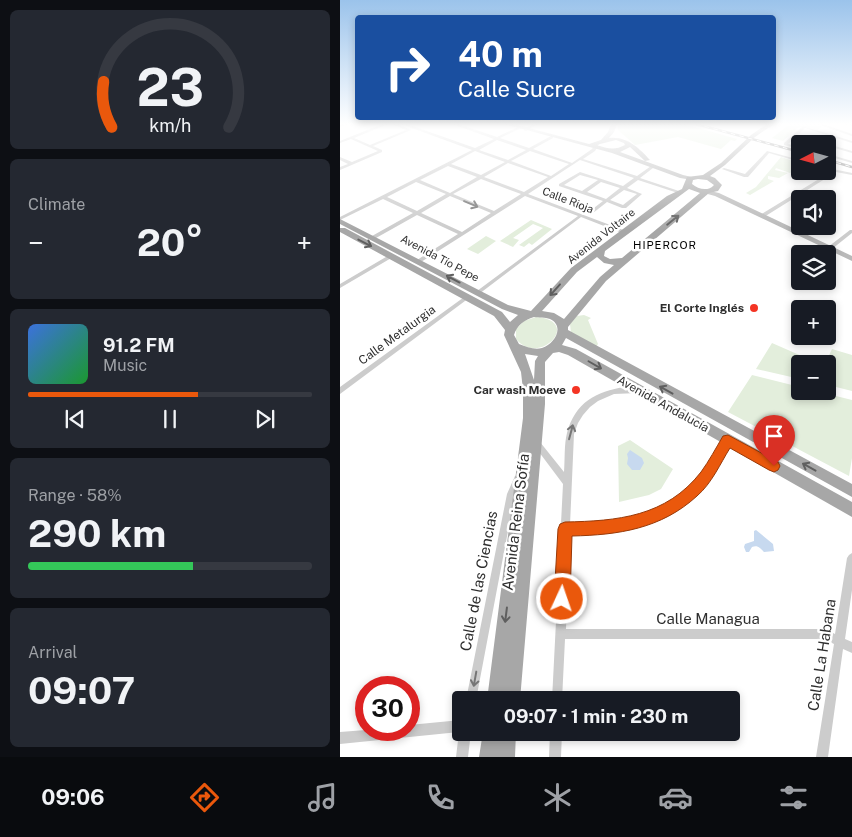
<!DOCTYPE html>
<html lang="en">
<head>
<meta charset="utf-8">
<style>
  :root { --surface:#171b24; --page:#242831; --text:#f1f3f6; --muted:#9ea1a6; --line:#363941; --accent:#ea580c }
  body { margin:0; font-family:"Public Sans",sans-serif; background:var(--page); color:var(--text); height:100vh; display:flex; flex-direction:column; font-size:19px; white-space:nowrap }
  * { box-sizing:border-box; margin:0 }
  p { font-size:16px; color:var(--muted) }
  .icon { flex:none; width:28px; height:28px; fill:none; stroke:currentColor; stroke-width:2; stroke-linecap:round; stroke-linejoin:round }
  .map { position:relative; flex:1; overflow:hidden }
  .details { display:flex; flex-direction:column; gap:10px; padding:10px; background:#0d0f14; width:340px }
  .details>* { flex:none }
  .hud { position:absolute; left:15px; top:15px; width:421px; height:105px; border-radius:5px; box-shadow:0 2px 8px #0003; background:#1a4fa0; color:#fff; overflow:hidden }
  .needle { width:32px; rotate:264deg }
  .fabs { position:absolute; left:451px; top:135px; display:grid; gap:10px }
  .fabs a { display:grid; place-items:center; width:45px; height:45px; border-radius:5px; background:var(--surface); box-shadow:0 2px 8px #0003; font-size:25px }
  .speed { position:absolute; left:15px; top:676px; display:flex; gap:10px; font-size:25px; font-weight:700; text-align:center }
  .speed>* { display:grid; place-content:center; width:65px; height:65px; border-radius:50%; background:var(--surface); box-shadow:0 2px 8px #0003; line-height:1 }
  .speed .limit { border:8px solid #d22; background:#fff; color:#111 }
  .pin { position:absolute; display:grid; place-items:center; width:42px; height:42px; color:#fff; margin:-51px -21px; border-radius:50% 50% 50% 0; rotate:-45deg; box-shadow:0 0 5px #0007 }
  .pin .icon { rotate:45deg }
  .me { position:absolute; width:55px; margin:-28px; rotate:3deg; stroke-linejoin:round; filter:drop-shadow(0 0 4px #0008) }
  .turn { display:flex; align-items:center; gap:18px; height:105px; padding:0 20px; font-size:22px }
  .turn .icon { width:65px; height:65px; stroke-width:2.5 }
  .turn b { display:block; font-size:35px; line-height:42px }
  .big { font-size:38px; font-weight:700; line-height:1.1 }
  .details .tile { flex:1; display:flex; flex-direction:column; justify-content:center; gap:8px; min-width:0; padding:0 18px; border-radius:8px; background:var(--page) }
  .details .dial { align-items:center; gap:0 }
  .dial svg { height:130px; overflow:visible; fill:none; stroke:var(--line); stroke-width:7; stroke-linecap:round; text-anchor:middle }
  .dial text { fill:var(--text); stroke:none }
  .song { display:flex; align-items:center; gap:15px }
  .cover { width:60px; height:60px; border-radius:8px; background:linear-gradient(135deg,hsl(220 70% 55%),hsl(130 70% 35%)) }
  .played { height:5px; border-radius:2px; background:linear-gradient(90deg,var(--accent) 60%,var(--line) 60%) }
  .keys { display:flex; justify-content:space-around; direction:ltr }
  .heat { display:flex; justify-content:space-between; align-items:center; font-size:28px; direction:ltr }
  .charge { height:8px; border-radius:4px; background:linear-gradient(90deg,#34c759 58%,var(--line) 0) }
  .trip { position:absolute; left:112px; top:691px; width:288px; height:50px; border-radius:5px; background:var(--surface); box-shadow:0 2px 8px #0003; font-weight:700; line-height:50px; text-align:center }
  .tabs { display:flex; height:80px; justify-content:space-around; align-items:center; background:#090b0e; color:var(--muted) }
  .tabs .icon { width:35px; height:35px }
  .tabs .on { color:var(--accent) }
  .tabs b { font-size:22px; color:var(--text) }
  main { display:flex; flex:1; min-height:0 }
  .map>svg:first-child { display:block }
  .green { fill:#e3eedc }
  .water { fill:#c7d9ef }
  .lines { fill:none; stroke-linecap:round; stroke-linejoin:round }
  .street { fill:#ccc; fill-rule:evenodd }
  .secondary { fill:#b9b9b9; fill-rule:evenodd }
  .primary { fill:#a7a7a7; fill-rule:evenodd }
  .rail-casing { stroke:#848484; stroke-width:2.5 }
  .rail { stroke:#fff; stroke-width:1; stroke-dasharray:4.5; stroke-linecap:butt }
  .oneway { stroke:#767676 }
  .oneway2 { stroke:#5f5f5f }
  .route { fill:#ea580c; stroke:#983908 }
  .poi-dot { fill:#f43424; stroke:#fff; stroke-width:2 }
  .labels { text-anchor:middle; stroke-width:5; stroke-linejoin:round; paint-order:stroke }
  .far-street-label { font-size:11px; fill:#2f2f2f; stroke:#fff }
  .far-neighbourhood-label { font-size:11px; letter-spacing:1px; fill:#000; stroke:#fff }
  .poi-label { font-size:12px; font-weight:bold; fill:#2f2f2f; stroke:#fff; text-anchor:end }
  .street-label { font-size:12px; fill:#2f2f2f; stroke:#fff }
  .near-street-label { font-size:15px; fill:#2f2f2f; stroke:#fff }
</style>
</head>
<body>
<main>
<section class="details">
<div class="tile dial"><svg viewBox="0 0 100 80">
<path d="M14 69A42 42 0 1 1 86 69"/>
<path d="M14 69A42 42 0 0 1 9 41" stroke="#ea580c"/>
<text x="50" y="56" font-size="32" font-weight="700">23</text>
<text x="50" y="72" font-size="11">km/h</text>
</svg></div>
<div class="tile"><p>Climate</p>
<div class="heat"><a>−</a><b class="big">20°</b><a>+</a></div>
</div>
<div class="tile">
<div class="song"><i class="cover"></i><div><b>91.2 FM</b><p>Music</p></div></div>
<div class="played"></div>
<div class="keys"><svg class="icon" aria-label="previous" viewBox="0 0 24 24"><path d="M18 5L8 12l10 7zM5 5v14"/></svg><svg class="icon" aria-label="pause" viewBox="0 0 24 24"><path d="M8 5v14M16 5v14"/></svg><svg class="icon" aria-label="next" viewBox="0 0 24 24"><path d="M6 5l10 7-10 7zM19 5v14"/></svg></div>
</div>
<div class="tile"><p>Range · 58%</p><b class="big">290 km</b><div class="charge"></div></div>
<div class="tile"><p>Arrival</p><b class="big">09:07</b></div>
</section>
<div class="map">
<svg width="512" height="757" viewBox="0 0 512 757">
  <rect width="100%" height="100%" fill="#fff"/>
  <!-- green -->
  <path class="green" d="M 278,124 L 344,124 L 397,139 L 395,141 L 391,140 L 381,149 L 338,137 L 295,145 L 278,130 Z
    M 450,124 L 476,124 L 482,127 L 477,130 C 457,123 458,128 443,141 L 432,138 Z
    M 441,157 L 460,163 L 460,167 L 450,173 L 436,168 L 435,170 L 448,173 L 439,178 L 428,176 L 428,179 L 434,181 L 410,195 L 406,193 L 416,187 Z
    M 191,220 L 212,229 L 192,245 L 189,243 L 184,247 L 179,245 L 203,228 L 193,224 L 173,238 L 179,240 L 173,247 L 160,241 Z
    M 146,236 L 156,241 L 138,254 L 127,249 Z
    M 244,315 L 251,318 L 248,320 L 258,344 L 256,347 L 231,333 L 230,324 L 237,316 Z
    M 196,317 C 243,320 200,368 176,339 L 176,329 L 184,321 Z
    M 432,343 L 480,364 L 460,364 L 460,379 L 416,369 Z
    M 492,349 L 512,355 L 512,391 L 488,385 L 488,364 L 485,364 Z
    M 412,375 L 460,387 L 460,391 L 476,391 L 512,400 L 512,458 L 509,476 L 388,412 Z
    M 290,440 L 333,469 L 321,489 L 309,495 L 279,502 L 278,446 Z"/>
  <!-- water -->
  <path class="water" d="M 290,450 L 302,458 L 304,463 L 300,470 L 292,470 L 287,464 L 288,458 L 287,454 Z
    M 416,530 L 433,544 L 434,551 L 424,552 C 420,548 418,545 412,547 L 409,552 L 406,552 L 404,547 L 405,544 L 414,541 L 414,531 Z"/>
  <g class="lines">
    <!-- street -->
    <path class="street" d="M 1,124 L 7,124 L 0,127 L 0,125 Z
      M 42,124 L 48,124 L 14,138 L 30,145 L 66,130 L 52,124 L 58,124 L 71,130 L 33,146 L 42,150 L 42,152 L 0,170 L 0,167 L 8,164 L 0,160 L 0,157 L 12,162 L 38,151 L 11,139 L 0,143 L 0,141 Z
      M 61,124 L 67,124 L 135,148 L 154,139 L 112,124 L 118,124 L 157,137 L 178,127 L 180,128 L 179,129 L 160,138 L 189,148 L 211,136 L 213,136 L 213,138 L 193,149 L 232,163 L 252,149 L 256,143 L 257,143 L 259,144 L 255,151 L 243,159 L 297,176 L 311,166 L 313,166 L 313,168 L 300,178 L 342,192 L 338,193 L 298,180 L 287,188 L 302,194 L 286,208 L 282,208 L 267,202 L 253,213 L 243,213 L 243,211 L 250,211 L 263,201 L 219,186 L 219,184 L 240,172 L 283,186 L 294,178 L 240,160 L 188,194 L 286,231 L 286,233 L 282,233 L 241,217 L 139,294 L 137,293 L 137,291 L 238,216 L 185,196 L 81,262 L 77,262 L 77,260 L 118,234 L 77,215 L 36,238 L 32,238 L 32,236 L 73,213 L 43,199 L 0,220 L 0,217 L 132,150 ZM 157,140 L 186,150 L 168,160 L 139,150 ZM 135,151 L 165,162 L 141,175 L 111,164 ZM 190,151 L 229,164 L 211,176 L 171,161 ZM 168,163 L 208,177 L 184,192 L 144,177 ZM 108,166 L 137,177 L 110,193 L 80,180 ZM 240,175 L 258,180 L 242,191 L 224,185 ZM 141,179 L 181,194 L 154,211 L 113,194 ZM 76,182 L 106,194 L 77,211 L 47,197 ZM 261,182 L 280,188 L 266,199 L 247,192 ZM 284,190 L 297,194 L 283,205 L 270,200 ZM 110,196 L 151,213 L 122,232 L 81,213 Z
      M 193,124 L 198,124 L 186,131 L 183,130 Z
      M 477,124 L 483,124 L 512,134 L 512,136 Z
      M 505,124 L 512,124 L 512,126 L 506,125 Z
      M 463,126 L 512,141 L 512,143 L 465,128 L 457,136 L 484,144 L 477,144 L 455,137 L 448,144 L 460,147 L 460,149 L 444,145 L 444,143 Z
      M 488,144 L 512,151 L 512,153 L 488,146 Z
      M 427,151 L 460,160 L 460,162 L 429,153 L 408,177 L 404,177 L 382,169 L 384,168 L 405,174 Z
      M 488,154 L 512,161 L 512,163 L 488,156 Z
      M 488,168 L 512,173 L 512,175 L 496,172 L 424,217 L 420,217 L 420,215 L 492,171 L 488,170 Z
      M 463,226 L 468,226 L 459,234 L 455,234 L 455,232 Z
      M 510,230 L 512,230 L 512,233 L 492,249 L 488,249 L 488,247 Z
      M 51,254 L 54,256 L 53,257 L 0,288 L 0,284 Z
      M 127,295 L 129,296 L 129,298 L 0,394 L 0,387 Z
      M 285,387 L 300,388 L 302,390 L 300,392 L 298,393 L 274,394 L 258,401 L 250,407 L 243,415 L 238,423 L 234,434 L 230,525 C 275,524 323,519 355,483 C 367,469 376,453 385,438 L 388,437 L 391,438 L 392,440 C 382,459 371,480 355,494 C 321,527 275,533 230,533 L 226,629 L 485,629 L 495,634 L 507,558 L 509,555 L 512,553 L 512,590 L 505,639 L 512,642 L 512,653 L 503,649 L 488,757 L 476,757 L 494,644 L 484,639 L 225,639 L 222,700 L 212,700 L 223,484 L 193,444 L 194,442 L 197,441 L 200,442 L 224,472 C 225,461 224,444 227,433 C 235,403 256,391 285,387 Z
      M 178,475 L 181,476 L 182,479 L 175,494 L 136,700 L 126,700 L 167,494 L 175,476 Z
      M 121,720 L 121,732 L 131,732 L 128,757 L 116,757 L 119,732 L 0,744 L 0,732 L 26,730 L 69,730 L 69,725 Z
      M 210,732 L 222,732 L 221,757 L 209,757 Z"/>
    <!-- secondary -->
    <path class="secondary" d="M 164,124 L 174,124 L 249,144 L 261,140 L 268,132 L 271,124 L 277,124 L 274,132 L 269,138 C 287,136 299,148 310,160 L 305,161 L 290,147 L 280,152 L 343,175 L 356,178 L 353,180 L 340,178 L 272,153 ZM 276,140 L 284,143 L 285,145 C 274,151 267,148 256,145 Z
      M 366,190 L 379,193 L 512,256 L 512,261 L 375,196 L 364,193 L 363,192 Z"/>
    <!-- primary -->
    <path class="primary" d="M 427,124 L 434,124 L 415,137 L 385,165 L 370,176 L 375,178 L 382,185 L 378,191 L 369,193 L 266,281 L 228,327 L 228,330 L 512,484 L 512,497 L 226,338 L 222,345 L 236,349 L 512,502 L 512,517 L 228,355 L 219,352 L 213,353 L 205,362 L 205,404 L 180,700 L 147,700 L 183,418 L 183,390 L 181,372 L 164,335 L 165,330 L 154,316 L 0,232 L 0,228 L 5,228 L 162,312 L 170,322 L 178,315 L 162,309 L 0,224 L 0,219 L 168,305 L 191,311 L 231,268 L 327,196 L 342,189 L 347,177 L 363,175 L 381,163 L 411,135 ZM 358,179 L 367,180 L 374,185 C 368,192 358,189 352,184 L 353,180 ZM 349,189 L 360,193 L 282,258 L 270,259 L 264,256 L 265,251 ZM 257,257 L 264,263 L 274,265 L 260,277 L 224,319 L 214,313 L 202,311 L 237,272 ZM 194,317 C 199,318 205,317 210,319 C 225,326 215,344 202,348 C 194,350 187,347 179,344 L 174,335 C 177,325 184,320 194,317 ZM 185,354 L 198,356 L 195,361 L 194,380 Z
      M 143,732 L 176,732 L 175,757 L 139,757 Z"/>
    <!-- rail casing -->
    <g class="rail-casing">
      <path id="rail" d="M 356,124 L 460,152
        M 488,160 L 512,167"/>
    </g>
    <!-- rail -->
    <use href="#rail" class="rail"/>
  </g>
  <!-- one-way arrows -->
  <defs><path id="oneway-shaft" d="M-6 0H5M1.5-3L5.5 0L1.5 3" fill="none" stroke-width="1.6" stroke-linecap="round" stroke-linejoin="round" transform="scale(1.25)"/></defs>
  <g class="oneway">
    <use href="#oneway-shaft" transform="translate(131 204) rotate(23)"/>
    <use href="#oneway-shaft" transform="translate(231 432) rotate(-75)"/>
    <use href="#oneway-shaft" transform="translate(135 679) rotate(100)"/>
  </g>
  <g class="oneway2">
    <use href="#oneway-shaft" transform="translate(333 220) rotate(-39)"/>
    <use href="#oneway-shaft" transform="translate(25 243) rotate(27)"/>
    <use href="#oneway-shaft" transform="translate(113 279) rotate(-152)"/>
    <use href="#oneway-shaft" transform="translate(215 290) rotate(132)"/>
    <use href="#oneway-shaft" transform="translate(255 365) rotate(30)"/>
    <use href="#oneway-shaft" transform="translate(326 390) rotate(-151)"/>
    <use href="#oneway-shaft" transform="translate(469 467) rotate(-151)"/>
    <use href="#oneway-shaft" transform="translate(166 615) rotate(97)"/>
  </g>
  <!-- sky -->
  <linearGradient id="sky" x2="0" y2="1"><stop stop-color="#9bc3eb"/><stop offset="0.54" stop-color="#fff"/><stop offset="1" stop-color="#fff" stop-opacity="0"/></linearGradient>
  <rect width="512" height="230" fill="url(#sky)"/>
  <!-- route -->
  <path class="route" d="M 388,435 L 438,462 L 440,466 L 438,470 L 434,472 L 429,470 L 390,448 C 380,464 372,483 357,496 C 321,529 278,535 232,536 L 230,599 L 227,605 L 222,607 L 216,605 L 214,599 L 218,529 L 220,524 L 225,522 C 277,521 326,517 361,472 C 369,461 376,448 383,436 Z"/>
  <!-- markers -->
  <g class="poi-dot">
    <circle cx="414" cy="308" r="5"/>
    <circle cx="236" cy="390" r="5"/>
  </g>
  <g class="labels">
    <!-- far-street labels -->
    <g class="far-street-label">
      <text transform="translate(228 200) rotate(21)" y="4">Calle Rioja</text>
      <text transform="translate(261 236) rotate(-38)" y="4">Avenida Voltaire</text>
      <text transform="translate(100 258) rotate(28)" y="4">Avenida Tío Pepe</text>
    </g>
    <!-- far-neighbourhood labels -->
    <g class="far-neighbourhood-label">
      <text x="325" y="249">HIPERCOR</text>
    </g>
    <!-- poi labels -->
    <g class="poi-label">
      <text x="404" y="312">El Corte Inglés</text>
      <text x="226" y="394">Car wash Moeve</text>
    </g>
    <!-- street labels -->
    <g class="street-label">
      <text transform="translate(57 335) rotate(-36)" y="4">Calle Metalurgia</text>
      <text transform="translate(323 404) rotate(29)" y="4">Avenida Andalucía</text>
    </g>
    <!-- near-street labels -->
    <g class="near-street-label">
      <text transform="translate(176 522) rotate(-83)" y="5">Avenida Reina Sofía</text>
      <text transform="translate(139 581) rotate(-79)" y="5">Calle de las Ciencias</text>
      <text x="368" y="624">Calle Managua</text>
      <text transform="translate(482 655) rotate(-81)" y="5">Calle La Habana</text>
    </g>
  </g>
</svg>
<div class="fabs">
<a><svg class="needle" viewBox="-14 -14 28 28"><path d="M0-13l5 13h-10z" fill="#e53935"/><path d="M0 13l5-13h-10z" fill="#9ea1a6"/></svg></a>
<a><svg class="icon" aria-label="sound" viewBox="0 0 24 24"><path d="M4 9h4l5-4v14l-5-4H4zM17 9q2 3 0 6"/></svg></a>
<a><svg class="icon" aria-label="layers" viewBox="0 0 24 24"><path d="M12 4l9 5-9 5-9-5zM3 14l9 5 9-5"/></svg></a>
<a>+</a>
<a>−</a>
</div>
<div class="speed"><div class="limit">30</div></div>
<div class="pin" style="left:434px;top:466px;background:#d93025"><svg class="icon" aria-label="arrive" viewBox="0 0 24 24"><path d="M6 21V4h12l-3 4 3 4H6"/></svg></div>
<svg class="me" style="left:222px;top:599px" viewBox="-20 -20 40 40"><circle r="17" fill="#ea580c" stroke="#fff" stroke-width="3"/><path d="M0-11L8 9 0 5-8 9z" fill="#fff"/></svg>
<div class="trip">09:07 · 1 min · 230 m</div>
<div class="hud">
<div class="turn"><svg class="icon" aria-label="right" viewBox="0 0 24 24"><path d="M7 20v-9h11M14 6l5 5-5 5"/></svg><div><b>40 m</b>Calle Sucre</div></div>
</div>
</div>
</main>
<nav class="tabs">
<b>09:06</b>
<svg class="icon on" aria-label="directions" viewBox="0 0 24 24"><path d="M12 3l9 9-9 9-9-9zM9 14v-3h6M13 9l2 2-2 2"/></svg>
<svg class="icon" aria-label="music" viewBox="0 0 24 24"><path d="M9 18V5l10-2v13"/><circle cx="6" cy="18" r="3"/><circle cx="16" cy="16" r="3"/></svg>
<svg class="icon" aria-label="phone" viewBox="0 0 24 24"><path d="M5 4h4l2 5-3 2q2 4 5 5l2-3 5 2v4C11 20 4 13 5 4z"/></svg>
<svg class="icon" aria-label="climate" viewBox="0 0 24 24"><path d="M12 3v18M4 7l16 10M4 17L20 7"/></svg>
<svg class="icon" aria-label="car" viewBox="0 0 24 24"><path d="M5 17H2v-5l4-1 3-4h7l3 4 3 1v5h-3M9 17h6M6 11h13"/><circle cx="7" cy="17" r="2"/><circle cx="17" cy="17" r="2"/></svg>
<svg class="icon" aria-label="filters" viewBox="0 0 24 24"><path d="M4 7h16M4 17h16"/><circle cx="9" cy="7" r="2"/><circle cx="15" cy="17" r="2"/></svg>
</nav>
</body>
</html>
